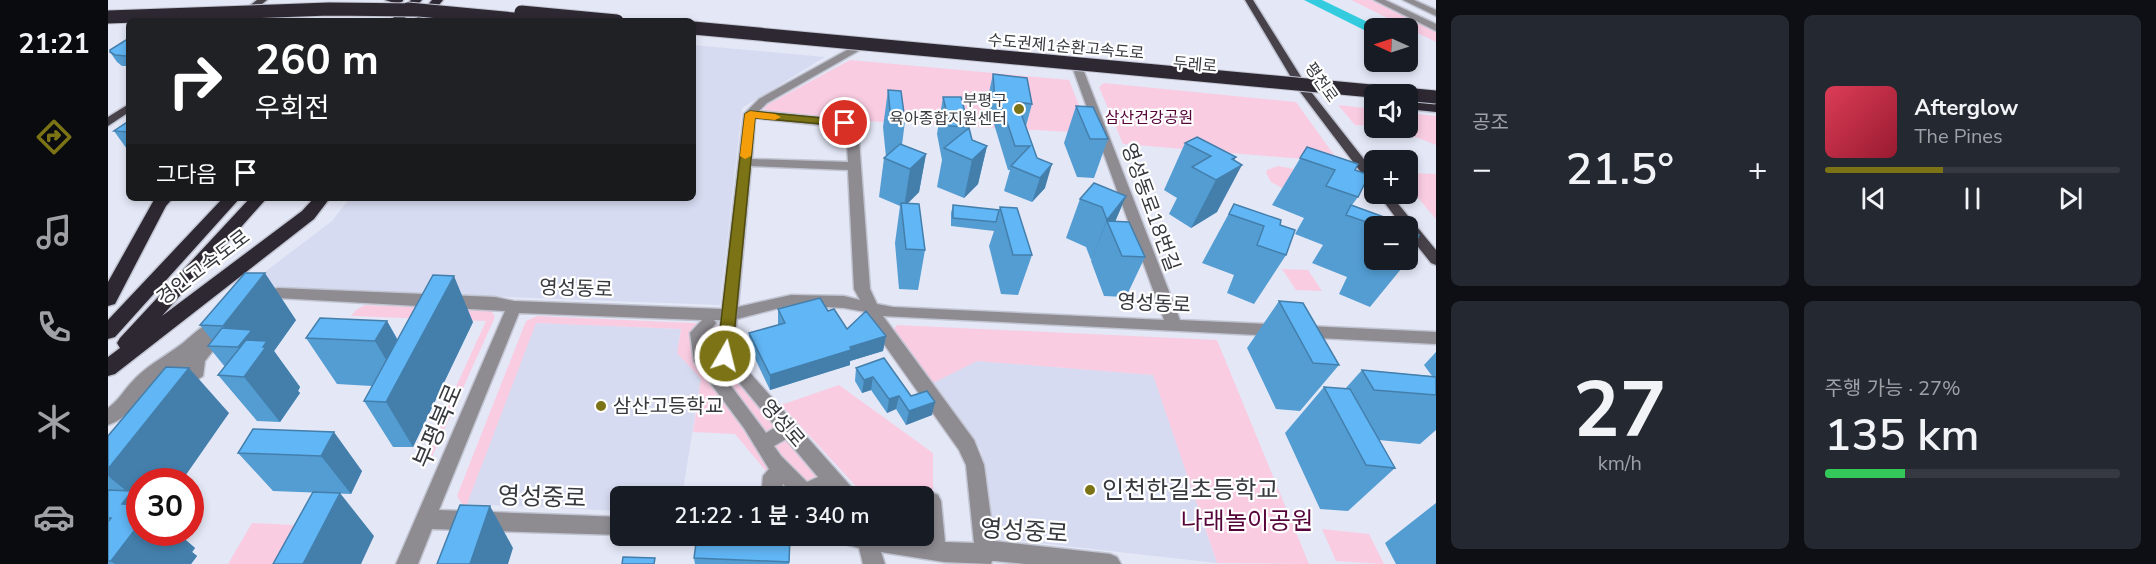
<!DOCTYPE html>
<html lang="ko">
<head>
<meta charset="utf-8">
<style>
  :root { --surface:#171b24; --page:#242831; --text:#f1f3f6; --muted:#9ea1a6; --line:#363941; --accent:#7b7315 }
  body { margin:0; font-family:"Nunito Sans","Noto Sans KR",sans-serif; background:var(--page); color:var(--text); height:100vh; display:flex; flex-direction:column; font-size:22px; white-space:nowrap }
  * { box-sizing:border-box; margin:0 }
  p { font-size:20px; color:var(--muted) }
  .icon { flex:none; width:33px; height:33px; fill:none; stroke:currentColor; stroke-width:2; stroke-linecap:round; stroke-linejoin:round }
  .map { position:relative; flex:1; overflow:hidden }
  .sheet { display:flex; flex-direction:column; gap:15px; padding:15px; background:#0d0f14; width:720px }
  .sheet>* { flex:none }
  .top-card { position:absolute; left:18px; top:18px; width:570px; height:183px; border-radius:9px; box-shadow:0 3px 9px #0003; background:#202124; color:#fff; overflow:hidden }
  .needle { width:39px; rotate:273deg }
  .controls { position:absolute; left:1256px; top:18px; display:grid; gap:12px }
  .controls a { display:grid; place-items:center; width:54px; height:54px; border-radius:9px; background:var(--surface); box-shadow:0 3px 9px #0003; font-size:30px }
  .speed { position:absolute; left:18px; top:468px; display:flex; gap:12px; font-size:30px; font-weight:700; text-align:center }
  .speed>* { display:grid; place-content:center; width:78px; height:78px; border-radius:50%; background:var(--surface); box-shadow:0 3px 9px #0003; line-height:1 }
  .speed .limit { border:9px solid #d22; background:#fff; color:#111 }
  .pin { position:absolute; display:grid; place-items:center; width:51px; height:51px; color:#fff; margin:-26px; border:3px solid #fff; border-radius:50%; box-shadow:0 2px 6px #0007 }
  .me { position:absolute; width:66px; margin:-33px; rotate:8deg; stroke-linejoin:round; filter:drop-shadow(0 0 4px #0008) }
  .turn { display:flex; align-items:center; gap:21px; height:126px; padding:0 30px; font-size:27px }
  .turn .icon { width:78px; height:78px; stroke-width:2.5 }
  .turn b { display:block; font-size:42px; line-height:51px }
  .then { display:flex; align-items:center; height:57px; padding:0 30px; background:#0003; gap:12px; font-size:22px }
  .big { font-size:45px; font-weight:600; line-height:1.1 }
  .sheet .tile { flex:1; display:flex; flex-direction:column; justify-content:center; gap:9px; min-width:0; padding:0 21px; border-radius:9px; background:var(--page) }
  .sheet .dial { align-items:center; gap:0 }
  .dial b { font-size:78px; line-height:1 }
  .song { display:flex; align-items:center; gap:18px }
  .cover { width:72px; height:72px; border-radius:9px; background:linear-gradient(135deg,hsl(350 70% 55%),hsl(350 70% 35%)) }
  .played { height:6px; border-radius:3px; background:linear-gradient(90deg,var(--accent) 40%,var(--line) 40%) }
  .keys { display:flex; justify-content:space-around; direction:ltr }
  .heat { display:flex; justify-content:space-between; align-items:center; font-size:33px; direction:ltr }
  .charge { height:9px; border-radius:4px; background:linear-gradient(90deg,#34c759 27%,var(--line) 0) }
  .sheet .tiles { flex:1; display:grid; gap:15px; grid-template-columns:repeat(2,1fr) }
  .trip { position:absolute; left:502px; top:486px; width:324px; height:60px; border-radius:9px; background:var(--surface); box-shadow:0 3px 9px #0003; font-weight:600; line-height:60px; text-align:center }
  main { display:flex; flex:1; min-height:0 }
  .tab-bar { display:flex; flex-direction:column; width:108px; justify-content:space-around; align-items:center; background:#090b0e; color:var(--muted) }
  .tab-bar .icon { width:42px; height:42px }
  .tab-bar .active { color:var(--accent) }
  .tab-bar b { font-size:27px; color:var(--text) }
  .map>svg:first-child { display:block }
  .built { fill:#d7dbf1 }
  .green { fill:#f9cce2 }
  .water { fill:#33ccdf }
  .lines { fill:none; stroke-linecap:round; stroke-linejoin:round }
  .minor-casing { stroke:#c1c4d1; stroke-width:3 }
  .major-casing { stroke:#c1c4d1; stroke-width:3 }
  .highway-casing { stroke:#c1c4d1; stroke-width:3 }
  .minor { fill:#8e8b91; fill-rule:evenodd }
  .major { fill:#47414a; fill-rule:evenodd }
  .highway { fill:#2e2832; fill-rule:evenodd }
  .highway-bridge-casing { stroke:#c1c4d1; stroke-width:15; stroke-linecap:butt }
  .highway-bridge { stroke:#2e2832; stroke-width:13 }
  .wall { fill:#539dd3 }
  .shaded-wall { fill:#447fac }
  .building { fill:#61b6f5; stroke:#447fac; stroke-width:1.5 }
  .route { fill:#7b7315; stroke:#504b0e; stroke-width:1.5 }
  .slow { fill:#f59e0b }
  .poi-dot { fill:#7b7315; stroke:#fff; stroke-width:2 }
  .labels { text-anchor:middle; stroke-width:4.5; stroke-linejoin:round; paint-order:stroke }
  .far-street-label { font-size:16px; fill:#37393e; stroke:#fff }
  .far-poi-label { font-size:16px; fill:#37393e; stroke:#fff; text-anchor:end }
  .far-park-label { font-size:16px; fill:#550339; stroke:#fff }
  .street-label { font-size:20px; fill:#37393e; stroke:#fff }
  .poi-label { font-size:20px; fill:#37393e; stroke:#fff; text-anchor:start }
  .near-street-label { font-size:24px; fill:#37393e; stroke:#fff }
  .near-poi-label { font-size:24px; fill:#37393e; stroke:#fff; text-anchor:start }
  .near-park-label { font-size:24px; fill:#550339; stroke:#fff }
</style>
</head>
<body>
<main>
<nav class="tab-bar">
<b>21:21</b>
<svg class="icon active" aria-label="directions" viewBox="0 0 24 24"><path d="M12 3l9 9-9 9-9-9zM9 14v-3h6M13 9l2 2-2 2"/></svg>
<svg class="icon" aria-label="music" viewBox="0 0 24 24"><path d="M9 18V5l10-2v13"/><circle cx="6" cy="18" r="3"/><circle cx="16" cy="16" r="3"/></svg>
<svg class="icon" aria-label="phone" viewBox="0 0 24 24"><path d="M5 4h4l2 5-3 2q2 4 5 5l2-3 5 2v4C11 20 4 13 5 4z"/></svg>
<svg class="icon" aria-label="climate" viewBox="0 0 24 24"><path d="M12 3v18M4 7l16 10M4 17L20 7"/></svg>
<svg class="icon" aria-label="car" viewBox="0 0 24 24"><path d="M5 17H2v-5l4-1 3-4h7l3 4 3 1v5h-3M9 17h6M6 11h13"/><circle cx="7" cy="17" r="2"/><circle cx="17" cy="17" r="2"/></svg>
</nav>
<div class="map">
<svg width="1328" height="564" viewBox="0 0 1328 564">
  <rect width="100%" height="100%" fill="#e4e7f6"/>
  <!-- built -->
  <path class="built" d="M 585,45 L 717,57 L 634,108 L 612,305 L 137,287 L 224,221 L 242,198 L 585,198 Z
    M 427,323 L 573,329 L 569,353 L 593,379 L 574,496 L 513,496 L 513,511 L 359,504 Z
    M 869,361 L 1045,375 L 1109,563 L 895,539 L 886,530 L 873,450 L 825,383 Z"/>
  <!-- green -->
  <path class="green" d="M 1243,0 L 1263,0 L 1328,30 L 1328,42 Z
    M 742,60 L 961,80 L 982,133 L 758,121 L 659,112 L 655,107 Z
    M 996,83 L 1188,102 L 1231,162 L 1015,144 L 991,87 Z
    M 1230,105 L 1266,109 L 1266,126 L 1247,125 Z
    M 1299,113 L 1328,116 L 1328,145 L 1285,128 L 1299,128 Z
    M 1170,166 L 1186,169 L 1176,189 L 1163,182 L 1158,173 L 1159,170 Z
    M 1299,173 L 1328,174 L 1328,219 L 1299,185 Z
    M 1174,269 L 1200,270 L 1214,291 L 1188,290 Z
    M 257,305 L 383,310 L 387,317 L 323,459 L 315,459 L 378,321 L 243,316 L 248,310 Z
    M 429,316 L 606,324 L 612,328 L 609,357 L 725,496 L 655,496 L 657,470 L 627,434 L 585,432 L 593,379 L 569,353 L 573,329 L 428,323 L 359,504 L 354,504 L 349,496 L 418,321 Z
    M 789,325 L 1109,340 L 1201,564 L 1109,563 L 1045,375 L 869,361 L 825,383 L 785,330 Z
    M 731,385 L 825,453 L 825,499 L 811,487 L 798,496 L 757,496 L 673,405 Z
    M 144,523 L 226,527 L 207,564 L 120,564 Z
    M 1214,529 L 1261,534 L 1276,564 L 1228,561 Z"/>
  <!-- water -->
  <path class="water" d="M 1196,0 L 1214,0 L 1272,28 L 1266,28 L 1266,35 Z"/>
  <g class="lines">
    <!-- minor casing -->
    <g class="minor-casing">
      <path id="minor" d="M 1266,0 L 1277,0 L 1328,24 L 1328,31 Z
        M 1295,0 L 1306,0 L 1328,10 L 1328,16 Z
        M 748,45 L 752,46 L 752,50 L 659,103 L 651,111 L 737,120 L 750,126 L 762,289 L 769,304 L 785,307 L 1056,320 L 965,69 L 970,66 L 975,69 L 1072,320 L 1328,332 L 1328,344 L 775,316 L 866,440 L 876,465 L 886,541 L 1002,554 L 1009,557 L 1013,564 L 917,564 L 887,561 L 884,561 L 883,564 L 836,562 L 773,552 L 777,564 L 755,564 L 751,548 L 733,543 L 730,536 L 789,536 L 816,540 L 815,496 L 823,492 L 830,495 L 833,501 L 837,542 L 866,543 L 858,465 L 851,450 L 766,330 L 758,312 L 736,308 L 683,305 L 629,319 L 625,354 L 746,490 L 749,496 L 727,496 L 721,489 L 710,496 L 682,496 L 684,493 L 675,484 L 673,496 L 653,496 L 655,476 L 661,469 L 636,428 L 586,361 L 582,333 L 594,320 L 411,313 L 331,510 L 513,517 L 513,535 L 324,529 L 310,564 L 288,564 L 397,311 L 170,298 L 165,297 L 162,293 L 165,289 L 170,288 L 387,297 L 406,301 L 614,309 L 636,114 L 651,99 ZM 647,118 L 738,128 L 740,162 L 644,159 ZM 643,166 L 740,170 L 746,289 L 752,300 L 736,296 L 683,295 L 630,307 ZM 606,320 L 613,320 L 609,356 L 668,427 L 658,433 L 600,355 L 598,335 L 608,323 ZM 678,439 L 710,477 L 699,482 L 673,456 L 666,446 Z
        M 110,319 L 116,321 L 120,332 L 97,361 L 95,376 L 72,391 L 66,389 L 63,384 L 66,379 L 79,369 C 70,374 55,374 48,380 C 30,395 24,417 0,425 L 0,408 C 10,401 14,393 22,384 C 37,366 57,357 75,343 C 87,333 95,324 110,319 Z"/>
    </g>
    <!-- major casing -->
    <g class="major-casing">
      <path id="major" d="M 149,0 L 159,0 L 133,21 L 122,21 Z
        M 1137,0 L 1145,0 L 1200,88 L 1266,172 L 1266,184 L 1261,183 L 1190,89 Z
        M 21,104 L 21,112 L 0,126 L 0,117 Z
        M 1270,194 L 1282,194 L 1328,250 L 1328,265 L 1323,263 L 1299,233 L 1299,226 L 1294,226 Z"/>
    </g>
    <!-- highway casing -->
    <g class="highway-casing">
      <path id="highway" d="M 277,0 L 295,0 L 295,1 L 290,4 Z
        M 303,0 L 314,0 L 294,21 L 282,21 Z
        M 324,0 L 335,0 L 318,21 L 306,21 Z
        M 1299,101 L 1328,104 L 1328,112 L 1299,109 Z
        M 47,198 L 65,198 L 58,206 L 7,304 L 0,306 L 0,282 Z
        M 115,198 L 132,198 L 7,337 L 0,339 L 0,320 Z
        M 142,198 L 159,198 L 54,316 L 194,211 L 206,198 L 222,198 L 206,219 L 7,374 L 0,376 L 0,357 L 12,348 L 9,343 L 12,338 Z"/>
    </g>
    <!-- minor -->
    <use href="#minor" class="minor"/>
    <!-- major -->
    <use href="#major" class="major"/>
    <!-- highway -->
    <use href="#highway" class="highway"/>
    <!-- highway-bridge casing -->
    <g class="highway-bridge-casing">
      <path id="highway-bridge" d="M 300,9 L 427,21
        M 413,12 L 509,21
        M 0,17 L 221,9 L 311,10
        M 585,28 L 1328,97"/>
    </g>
    <!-- highway-bridge -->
    <use href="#highway-bridge" class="highway-bridge"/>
  </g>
  <!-- wall -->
  <path class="wall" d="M 21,38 L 21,66 L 14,66 L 9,62 L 2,52 Z
    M 885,74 L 924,104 L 918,126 L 937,188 L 924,202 L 896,191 L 902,170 L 900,170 L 886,124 L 882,124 L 880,97 Z
    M 780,90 L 797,121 L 794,145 L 818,154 L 811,192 L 799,204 L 817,250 L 810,290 L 791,289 L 787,243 L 792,206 L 771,197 L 776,158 L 778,157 L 775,127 Z
    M 835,97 L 861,127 L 864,140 L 879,146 L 870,184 L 856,198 L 829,187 L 834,160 L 829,134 Z
    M 968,106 L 1000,139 L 986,178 L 969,177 L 956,143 Z
    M 21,121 L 21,152 L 6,131 Z
    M 1077,143 L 1126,161 L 1109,212 L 1083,228 L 1061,214 L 1069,198 L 1056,190 Z
    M 1199,147 L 1247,170 L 1250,197 L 1244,205 L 1294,226 L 1266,226 L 1266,260 L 1299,260 L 1299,230 L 1302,258 L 1262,307 L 1231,294 L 1239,277 L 1204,263 L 1215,245 L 1187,234 L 1196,218 L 1164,205 Z
    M 1018,196 L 1007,222 L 1037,257 L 1018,297 L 996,296 L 983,261 L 984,258 L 983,260 L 978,247 L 958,238 L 972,199 Z
    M 1126,204 L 1172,225 L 1178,255 L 1146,304 L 1119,293 L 1126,275 L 1094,263 Z
    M 845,205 L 891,210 L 892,207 L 924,255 L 910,295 L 893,294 L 881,246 L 886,231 L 843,226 L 843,213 Z
    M 1171,301 L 1231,365 L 1192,411 L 1168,409 L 1139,348 Z
    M 670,309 L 720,311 L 739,329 L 778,336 L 775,351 L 742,361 L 742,365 L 662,390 L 642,348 L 641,333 L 670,325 Z
    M 188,320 L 166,351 L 192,387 L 190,391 L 192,393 L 172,422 L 149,421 L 110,375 L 117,367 L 100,346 L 104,340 L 92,325 Z
    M 279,321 L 290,340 L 365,322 L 305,447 L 285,447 L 256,401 L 264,386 L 229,384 L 198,338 Z
    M 1328,352 L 1328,430 L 1312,444 L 1271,440 L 1287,468 L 1240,511 L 1212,509 L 1177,433 L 1216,387 L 1237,389 L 1254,370 L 1324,376 L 1316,365 Z
    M 748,368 L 803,396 L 824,415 L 798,425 L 788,409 L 779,413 L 763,390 L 754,393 L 747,381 Z
    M 121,413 L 32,532 L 73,532 L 74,534 L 73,536 L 87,548 L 84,552 L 89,556 L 83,564 L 0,564 L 0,436 Z
    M 145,429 L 254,471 L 243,494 L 165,491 L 130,453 Z
    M 1328,503 L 1328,564 L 1288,564 L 1277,543 Z
    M 682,538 L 681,564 L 587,564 L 586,558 Z"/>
  <!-- shaded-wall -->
  <path class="shaded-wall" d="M 879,146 L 870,184 L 856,198 L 864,160 Z
    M 818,154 L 811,192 L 796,207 L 802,169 Z
    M 1128,157 L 1119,173 L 1134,165 L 1109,212 L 1083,228 L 1108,180 L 1124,159 Z
    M 944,164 L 937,188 L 924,202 L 932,178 Z
    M 1018,196 L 1003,231 L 999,221 L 983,260 L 999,220 Z
    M 157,273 L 188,320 L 166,351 L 192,387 L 190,391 L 192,393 L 172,422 L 136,377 L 144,365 L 115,326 Z
    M 346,276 L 365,322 L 305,447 L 278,402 L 290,380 L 267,341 L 279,321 L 300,360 Z
    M 778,336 L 775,351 L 742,361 L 742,365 L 662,390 L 662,375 L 742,347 Z
    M 81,368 L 121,413 L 73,482 L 32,482 L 32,519 L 14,504 L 22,494 L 0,476 L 0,469 Z
    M 765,377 L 763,390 L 754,393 L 756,380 Z
    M 791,396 L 788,409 L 779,413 L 781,399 Z
    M 827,402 L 824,415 L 798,425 L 801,411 Z
    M 226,432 L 254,471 L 243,494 L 213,456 Z
    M 232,493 L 266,536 L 253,564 L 195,564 Z
    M 382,506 L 405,548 L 400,564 L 362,564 Z
    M 32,523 L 32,532 L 73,532 L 74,534 L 73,536 L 87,548 L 84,552 L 89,556 L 83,564 L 7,564 L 3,561 Z"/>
  <!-- building -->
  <path class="building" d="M 21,38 L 21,53 L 18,56 L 7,55 L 2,52 L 2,50 Z
    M 885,74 L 919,78 L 924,104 L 909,102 L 929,158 L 944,164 L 932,178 L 903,166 L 922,146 L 907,146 L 892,101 L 887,100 Z
    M 780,90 L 793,91 L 797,121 L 783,120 Z
    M 835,97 L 853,97 L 861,127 L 842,126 Z
    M 968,106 L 985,107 L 1000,139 L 982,139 Z
    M 21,121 L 21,132 L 6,131 Z
    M 861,128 L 864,140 L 879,146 L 864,160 L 836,148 Z
    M 1089,137 L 1128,157 L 1124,159 L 1134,165 L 1108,180 L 1084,167 L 1103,156 L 1077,143 Z
    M 792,144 L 818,154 L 802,169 L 776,158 Z
    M 1199,147 L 1250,164 L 1247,170 L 1261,175 L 1250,197 L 1218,186 L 1227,170 L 1192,158 Z
    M 986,183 L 1018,196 L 999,220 L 994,207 L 972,199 Z
    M 793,203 L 811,204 L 817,250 L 798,249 Z
    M 1126,204 L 1173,220 L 1172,225 L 1187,230 L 1178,255 L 1149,245 L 1156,226 L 1121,214 Z
    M 845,205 L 891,210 L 888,222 L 845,218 Z
    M 1243,205 L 1295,224 L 1294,226 L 1270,226 L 1238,215 Z
    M 892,207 L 909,208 L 924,255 L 905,255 Z
    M 999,221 L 1021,222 L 1037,257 L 1014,256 Z
    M 1299,230 L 1311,235 L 1302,258 L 1299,257 Z
    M 137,273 L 157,273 L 115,326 L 92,325 Z
    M 325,275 L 346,276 L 278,402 L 256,401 Z
    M 712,298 L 720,311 L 726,309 L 739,329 L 758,311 L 778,336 L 742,347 L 743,350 L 662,375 L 641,333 L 677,323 L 670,309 Z
    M 1171,301 L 1195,303 L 1231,365 L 1205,363 Z
    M 212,318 L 279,321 L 267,341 L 198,338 Z
    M 114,328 L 144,330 L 130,347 L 100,346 Z
    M 138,340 L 159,341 L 155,347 L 158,347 L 136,377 L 110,375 Z
    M 776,358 L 803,396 L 819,391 L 827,402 L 801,411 L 791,396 L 781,399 L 765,377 L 756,380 L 748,368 Z
    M 58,367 L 81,368 L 0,469 L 0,436 Z
    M 1254,370 L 1328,377 L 1328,395 L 1266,390 Z
    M 1216,387 L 1242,389 L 1287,468 L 1258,465 Z
    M 145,429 L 226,432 L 213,456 L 130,453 Z
    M 0,490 L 24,491 L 14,504 L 32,506 L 32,523 L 3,561 L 0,561 L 0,522 L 3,518 L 0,518 Z
    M 205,492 L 232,493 L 195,564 L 165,564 Z
    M 352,505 L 382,506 L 362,564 L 329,564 Z
    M 589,536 L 624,536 L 682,538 L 681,562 L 586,558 Z
    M 515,557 L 547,558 L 546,564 L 514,564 Z"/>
  <!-- route -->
  <path class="route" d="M 642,111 L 737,120 L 743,123 L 737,126 L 647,118 L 624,356 L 622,360 L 611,360 L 609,356 L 637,114 Z"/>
  <!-- slow -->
  <path class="slow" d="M 642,111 L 667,114 L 673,117 L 667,120 L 647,118 L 643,156 L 637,159 L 632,156 L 637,114 Z"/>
  <!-- markers -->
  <g class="poi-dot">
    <circle cx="911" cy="109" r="6"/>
    <circle cx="493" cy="406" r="6"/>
    <circle cx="982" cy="490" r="6"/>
  </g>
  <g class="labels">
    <!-- far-street labels -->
    <g class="far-street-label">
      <text transform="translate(958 46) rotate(5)" y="6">수도권제1순환고속도로</text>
      <text transform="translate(1087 64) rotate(5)" y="6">두레로</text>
      <text transform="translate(1214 82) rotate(55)" y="6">평천로</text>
    </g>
    <!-- far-poi labels -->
    <g class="far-poi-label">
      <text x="899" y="106">부평구<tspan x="899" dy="18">육아종합지원센터</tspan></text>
    </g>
    <!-- far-park labels -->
    <g class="far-park-label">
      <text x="1041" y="123">삼산건강공원</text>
    </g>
    <!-- street labels -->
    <g class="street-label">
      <text transform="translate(1043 207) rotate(70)" y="7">영성동로18번길</text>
      <text transform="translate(95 267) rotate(-37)" y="7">경인고속도로</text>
      <text transform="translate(468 288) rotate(2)" y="7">영성동로</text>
      <text transform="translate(1046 303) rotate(3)" y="7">영성동로</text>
      <text transform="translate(675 423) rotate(49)" y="7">영성로</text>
    </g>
    <!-- poi labels -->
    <g class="poi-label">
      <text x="505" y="413">삼산고등학교</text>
    </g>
    <!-- near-street labels -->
    <g class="near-street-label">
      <text transform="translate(330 426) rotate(-67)" y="8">부평북로</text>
      <text transform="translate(434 497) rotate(2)" y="8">영성중로</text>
      <text transform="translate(916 531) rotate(4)" y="8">영성중로</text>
    </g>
    <!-- near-poi labels -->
    <g class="near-poi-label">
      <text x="994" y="498">인천한길초등학교</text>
    </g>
    <!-- near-park labels -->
    <g class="near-park-label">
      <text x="1139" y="529">나래놀이공원</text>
    </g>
  </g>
</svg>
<div class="controls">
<a><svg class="needle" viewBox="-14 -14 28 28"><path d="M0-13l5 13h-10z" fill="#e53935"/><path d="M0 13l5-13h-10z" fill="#9ea1a6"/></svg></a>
<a><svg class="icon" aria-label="sound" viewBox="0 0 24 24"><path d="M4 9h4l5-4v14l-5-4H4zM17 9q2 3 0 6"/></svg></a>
<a>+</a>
<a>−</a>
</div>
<div class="speed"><div class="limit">30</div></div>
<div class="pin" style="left:737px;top:123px;background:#d93025"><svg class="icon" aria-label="arrive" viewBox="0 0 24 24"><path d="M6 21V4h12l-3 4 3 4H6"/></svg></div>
<svg class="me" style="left:617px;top:356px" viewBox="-20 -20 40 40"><circle r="17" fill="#7b7315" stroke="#fff" stroke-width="3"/><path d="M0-11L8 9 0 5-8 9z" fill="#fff"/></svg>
<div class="trip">21:22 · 1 분 · 340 m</div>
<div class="top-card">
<div class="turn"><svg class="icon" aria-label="right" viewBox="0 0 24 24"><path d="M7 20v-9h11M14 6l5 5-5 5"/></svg><div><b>260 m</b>우회전</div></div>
<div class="then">그다음<svg class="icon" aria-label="arrive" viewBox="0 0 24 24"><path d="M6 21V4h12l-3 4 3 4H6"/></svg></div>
</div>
</div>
<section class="sheet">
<div class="tiles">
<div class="tile"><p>공조</p>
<div class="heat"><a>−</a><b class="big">21.5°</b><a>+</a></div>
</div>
<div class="tile">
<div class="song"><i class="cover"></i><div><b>Afterglow</b><p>The Pines</p></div></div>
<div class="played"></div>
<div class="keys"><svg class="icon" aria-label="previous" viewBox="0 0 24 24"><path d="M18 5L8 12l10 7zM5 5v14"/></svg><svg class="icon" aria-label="pause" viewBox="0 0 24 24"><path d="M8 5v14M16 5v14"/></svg><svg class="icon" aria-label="next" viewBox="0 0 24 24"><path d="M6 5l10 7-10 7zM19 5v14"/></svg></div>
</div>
<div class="tile dial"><b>27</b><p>km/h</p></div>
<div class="tile"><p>주행 가능 · 27%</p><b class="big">135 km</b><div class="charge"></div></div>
</div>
</section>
</main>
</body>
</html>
